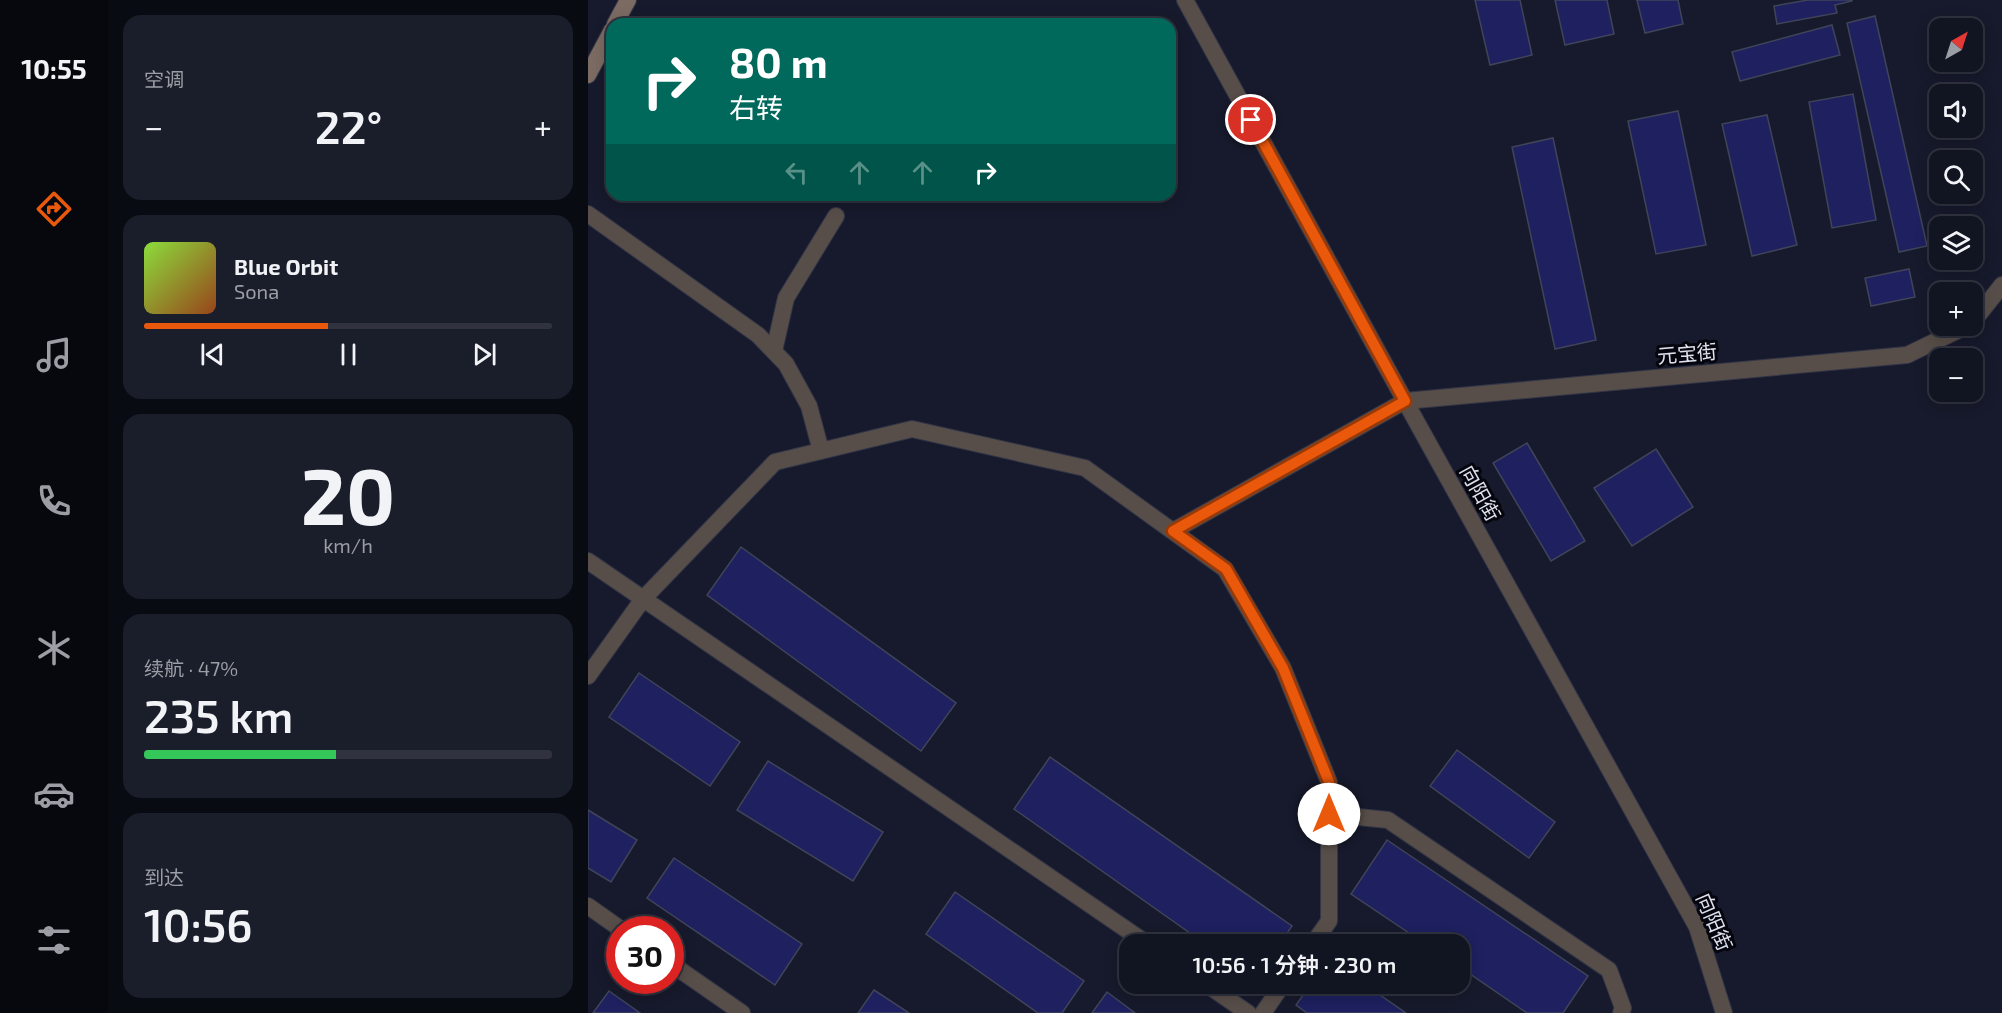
<!DOCTYPE html>
<html lang="zh">
<head>
<meta charset="utf-8">
<style>
  :root { --surface:#111421; --page:#1a1d2a; --text:#f1f3f6; --muted:#9c9ea5; --line:#30333f; --accent:#ea580c }
  body { margin:0; font-family:"Exo 2","Noto Sans SC",sans-serif; background:var(--page); color:var(--text); height:100vh; display:flex; flex-direction:column; font-size:22px; white-space:nowrap }
  * { box-sizing:border-box; margin:0 }
  p { font-size:20px; color:var(--muted) }
  .icon { flex:none; width:33px; height:33px; fill:none; stroke:currentColor; stroke-width:2; stroke-linecap:round; stroke-linejoin:round }
  .map { position:relative; flex:1; overflow:hidden }
  .sheet { display:flex; flex-direction:column; gap:15px; padding:15px; background:#090b12; width:480px }
  .sheet>* { flex:none }
  .banner { position:absolute; left:18px; top:18px; width:570px; height:183px; border-radius:18px; box-shadow:0 3px 15px #0003,0 0 0 2px var(--line); background:#00695c; color:#fff; overflow:hidden }
  .needle { width:39px; rotate:39deg }
  .buttons { position:absolute; left:1341px; top:18px; display:grid; gap:12px }
  .buttons a { display:grid; place-items:center; width:54px; height:54px; border-radius:12px; background:var(--surface); box-shadow:0 3px 15px #0003,0 0 0 2px var(--line); font-size:30px }
  .speed { position:absolute; left:18px; top:916px; display:flex; gap:12px; font-size:30px; font-weight:700; text-align:center }
  .speed>* { display:grid; place-content:center; width:78px; height:78px; border-radius:50%; background:var(--surface); box-shadow:0 3px 15px #0003,0 0 0 2px var(--line); line-height:1 }
  .speed .limit { border:9px solid #d22; background:#fff; color:#111 }
  .pin { position:absolute; display:grid; place-items:center; width:51px; height:51px; color:#fff; margin:-26px; border:3px solid #fff; border-radius:50%; box-shadow:0 2px 6px #0007 }
  .me { position:absolute; width:66px; margin:-33px; rotate:0deg; stroke-linejoin:round; filter:drop-shadow(0 0 4px #0008) }
  .turn { display:flex; align-items:center; gap:21px; height:126px; padding:0 24px; font-size:27px }
  .turn .icon { width:78px; height:78px; stroke-width:2.5 }
  .turn b { display:block; font-size:42px; line-height:51px }
  .lanes { display:flex; align-items:center; height:57px; padding:0 24px; background:#0003; justify-content:center; gap:30px; direction:ltr }
  .lanes .off { opacity:.35 }
  .big { font-size:45px; font-weight:600; line-height:1.1 }
  .sheet .widget { flex:1; display:flex; flex-direction:column; justify-content:center; gap:9px; min-width:0; padding:0 21px; border-radius:18px; background:var(--page) }
  .sheet .dial { align-items:center; gap:0 }
  .dial b { font-size:78px; line-height:1 }
  .song { display:flex; align-items:center; gap:18px }
  .cover { width:72px; height:72px; border-radius:9px; background:linear-gradient(135deg,hsl(90 70% 55%),hsl(20 70% 35%)) }
  .played { height:6px; border-radius:3px; background:linear-gradient(90deg,var(--accent) 45%,var(--line) 45%) }
  .keys { display:flex; justify-content:space-around; direction:ltr }
  .heat { display:flex; justify-content:space-between; align-items:center; font-size:33px; direction:ltr }
  .charge { height:9px; border-radius:4px; background:linear-gradient(90deg,#34c759 47%,var(--line) 0) }
  .trip { position:absolute; left:531px; top:934px; width:351px; height:60px; border-radius:18px; background:var(--surface); box-shadow:0 3px 15px #0003,0 0 0 2px var(--line); font-weight:600; line-height:60px; text-align:center }
  main { display:flex; flex:1; min-height:0 }
  .menu { display:flex; flex-direction:column; width:108px; justify-content:space-around; align-items:center; background:#07080d; color:var(--muted) }
  .menu .icon { width:42px; height:42px }
  .menu .current { color:var(--accent) }
  .menu b { font-size:27px; color:var(--text) }
  .map>svg:first-child { display:block }
  .building { fill:#1e2060; stroke:#404458; stroke-width:1.5 }
  .lines { fill:none; stroke-linecap:round; stroke-linejoin:round }
  .minor-casing { stroke:#333647; stroke-width:18 }
  .tertiary-casing { stroke:#333647; stroke-width:18 }
  .secondary-casing { stroke:#333647; stroke-width:18 }
  .minor { stroke:#584e49; stroke-width:16 }
  .tertiary { stroke:#584e49; stroke-width:16 }
  .secondary { stroke:#7b6b63; stroke-width:16 }
  .route-casing { stroke:#983908; stroke-width:15 }
  .route { stroke:#ea580c; stroke-width:10 }
  .labels { text-anchor:middle; stroke-width:6; stroke-linejoin:round; paint-order:stroke }
  .street-label { font-size:20px; fill:#dee1ee; stroke:#05060d }
</style>
</head>
<body>
<main>
<nav class="menu">
<b>10:55</b>
<svg class="icon current" aria-label="directions" viewBox="0 0 24 24"><path d="M12 3l9 9-9 9-9-9zM9 14v-3h6M13 9l2 2-2 2"/></svg>
<svg class="icon" aria-label="music" viewBox="0 0 24 24"><path d="M9 18V5l10-2v13"/><circle cx="6" cy="18" r="3"/><circle cx="16" cy="16" r="3"/></svg>
<svg class="icon" aria-label="phone" viewBox="0 0 24 24"><path d="M5 4h4l2 5-3 2q2 4 5 5l2-3 5 2v4C11 20 4 13 5 4z"/></svg>
<svg class="icon" aria-label="climate" viewBox="0 0 24 24"><path d="M12 3v18M4 7l16 10M4 17L20 7"/></svg>
<svg class="icon" aria-label="car" viewBox="0 0 24 24"><path d="M5 17H2v-5l4-1 3-4h7l3 4 3 1v5h-3M9 17h6M6 11h13"/><circle cx="7" cy="17" r="2"/><circle cx="17" cy="17" r="2"/></svg>
<svg class="icon" aria-label="filters" viewBox="0 0 24 24"><path d="M4 7h16M4 17h16"/><circle cx="9" cy="7" r="2"/><circle cx="15" cy="17" r="2"/></svg>
</nav>
<section class="sheet">
<div class="widget"><p>空调</p>
<div class="heat"><a>−</a><b class="big">22°</b><a>+</a></div>
</div>
<div class="widget">
<div class="song"><i class="cover"></i><div><b>Blue Orbit</b><p>Sona</p></div></div>
<div class="played"></div>
<div class="keys"><svg class="icon" aria-label="previous" viewBox="0 0 24 24"><path d="M18 5L8 12l10 7zM5 5v14"/></svg><svg class="icon" aria-label="pause" viewBox="0 0 24 24"><path d="M8 5v14M16 5v14"/></svg><svg class="icon" aria-label="next" viewBox="0 0 24 24"><path d="M6 5l10 7-10 7zM19 5v14"/></svg></div>
</div>
<div class="widget dial"><b>20</b><p>km/h</p></div>
<div class="widget"><p>续航 · 47%</p><b class="big">235 km</b><div class="charge"></div></div>
<div class="widget"><p>到达</p><b class="big">10:56</b></div>
</section>
<div class="map">
<svg width="1414" height="1013" viewBox="0 0 1414 1013">
  <rect width="100%" height="100%" fill="#171a2c"/>
  <!-- building -->
  <path class="building" d="M 887,0 L 932,0 L 944,55 L 902,65 Z
    M 967,0 L 1019,0 L 1026,34 L 977,45 Z
    M 1049,0 L 1090,0 L 1095,24 L 1057,33 Z
    M 1220,0 L 1264,0 L 1264,1 L 1247,5 L 1249,13 L 1189,24 L 1186,6 Z
    M 1287,16 L 1339,246 L 1311,252 L 1259,23 Z
    M 1244,25 L 1252,55 L 1152,81 L 1144,52 Z
    M 1265,94 L 1288,220 L 1244,228 L 1221,102 Z
    M 1090,111 L 1118,245 L 1068,254 L 1040,121 Z
    M 1179,115 L 1209,245 L 1164,256 L 1134,124 Z
    M 965,138 L 1008,340 L 967,349 L 924,147 Z
    M 1321,269 L 1327,297 L 1283,306 L 1277,278 Z
    M 939,443 L 997,541 L 963,561 L 905,463 Z
    M 1068,449 L 1105,507 L 1044,546 L 1006,488 Z
    M 153,547 L 368,703 L 333,751 L 119,595 Z
    M 51,673 L 152,742 L 122,786 L 21,717 Z
    M 869,750 L 967,822 L 941,858 L 842,786 Z
    M 462,757 L 704,926 L 691,945 L 619,945 L 426,809 Z
    M 180,761 L 295,832 L 265,881 L 149,810 Z
    M 0,810 L 49,840 L 23,882 L 0,868 Z
    M 799,840 L 1000,976 L 975,1013 L 939,1013 L 872,967 L 872,945 L 839,945 L 763,894 Z
    M 86,858 L 214,944 L 187,985 L 59,898 Z
    M 367,892 L 496,981 L 474,1013 L 450,1013 L 338,934 Z
    M 723,984 L 776,984 L 818,1013 L 719,1013 L 708,1005 Z
    M 286,990 L 321,1013 L 270,1013 Z
    M 21,991 L 52,1013 L 5,1013 Z
    M 519,992 L 547,1013 L 504,1013 Z"/>
  <g class="lines">
    <!-- minor casing -->
    <g class="minor-casing">
      <path id="minor" d="M 0,214 L 170,335 L 198,364 L 221,406 L 233,451
        M 1384,323 L 1414,285
        M 186,351 L 198,298 L 248,216
        M 585,531 L 817,401 L 1319,355 L 1379,326
        M 0,561 L 561,945
        M 0,676 L 55,599 L 187,462 L 324,429 L 497,468 L 637,569 L 695,668 L 741,782 L 741,921 L 724,945
        M 741,814 L 800,820 L 1021,970 L 1035,1008 L 1033,1013
        M 0,906 L 34,930
        M 82,963 L 154,1013
        M 618,984 L 660,1013
        M 675,1013 L 695,984"/>
    </g>
    <!-- tertiary casing -->
    <g class="tertiary-casing">
      <path id="tertiary" d="M 597,0 L 817,401 L 1109,927 L 1136,1013"/>
    </g>
    <!-- secondary casing -->
    <g class="secondary-casing">
      <path id="secondary" d="M 27,24 L 40,0
        M 0,75 L 24,30"/>
    </g>
    <!-- minor -->
    <use href="#minor" class="minor"/>
    <!-- tertiary -->
    <use href="#tertiary" class="tertiary"/>
    <!-- secondary -->
    <use href="#secondary" class="secondary"/>
  </g>
  <g class="lines">
    <!-- route casing -->
    <g class="route-casing">
      <path id="route" d="M 663,120 L 817,401 L 585,531 L 638,569 L 695,668 L 741,782 L 741,814"/>
    </g>
    <!-- route -->
    <use href="#route" class="route"/>
  </g>
  <g class="labels">
    <!-- street labels -->
    <g class="street-label">
      <text transform="translate(1099 354) rotate(-5)" y="7">元宝街</text>
      <text transform="translate(892 493) rotate(61)" y="7">向阳街</text>
      <text transform="translate(1126 922) rotate(67)" y="7">向阳街</text>
    </g>
  </g>
</svg>
<div class="buttons">
<a><svg class="needle" viewBox="-14 -14 28 28"><path d="M0-13l5 13h-10z" fill="#e53935"/><path d="M0 13l5-13h-10z" fill="#9c9ea5"/></svg></a>
<a><svg class="icon" aria-label="sound" viewBox="0 0 24 24"><path d="M4 9h4l5-4v14l-5-4H4zM17 9q2 3 0 6"/></svg></a>
<a><svg class="icon" aria-label="search" viewBox="0 0 24 24"><circle cx="10" cy="10" r="6"/><path d="M15 15l6 6"/></svg></a>
<a><svg class="icon" aria-label="layers" viewBox="0 0 24 24"><path d="M12 4l9 5-9 5-9-5zM3 14l9 5 9-5"/></svg></a>
<a>+</a>
<a>−</a>
</div>
<div class="speed"><div class="limit">30</div></div>
<div class="pin" style="left:663px;top:120px;background:#d93025"><svg class="icon" aria-label="arrive" viewBox="0 0 24 24"><path d="M6 21V4h12l-3 4 3 4H6"/></svg></div>
<svg class="me" style="left:741px;top:814px" viewBox="-20 -20 40 40"><circle r="19" fill="#fff"/><path d="M0-13L10 11 0 6-10 11z" fill="#ea580c"/></svg>
<div class="trip">10:56 · 1 分钟 · 230 m</div>
<div class="banner">
<div class="turn"><svg class="icon" aria-label="right" viewBox="0 0 24 24"><path d="M7 20v-9h11M14 6l5 5-5 5"/></svg><div><b>80 m</b>右转</div></div>
<div class="lanes"><svg class="icon off" aria-label="left" viewBox="0 0 24 24"><path d="M17 20v-9H6M10 6l-5 5 5 5"/></svg><svg class="icon off" aria-label="ahead" viewBox="0 0 24 24"><path d="M12 20V5M6 11l6-6 6 6"/></svg><svg class="icon off" aria-label="ahead" viewBox="0 0 24 24"><path d="M12 20V5M6 11l6-6 6 6"/></svg><svg class="icon" aria-label="right" viewBox="0 0 24 24"><path d="M7 20v-9h11M14 6l5 5-5 5"/></svg></div>
</div>
</div>
</main>
</body>
</html>
